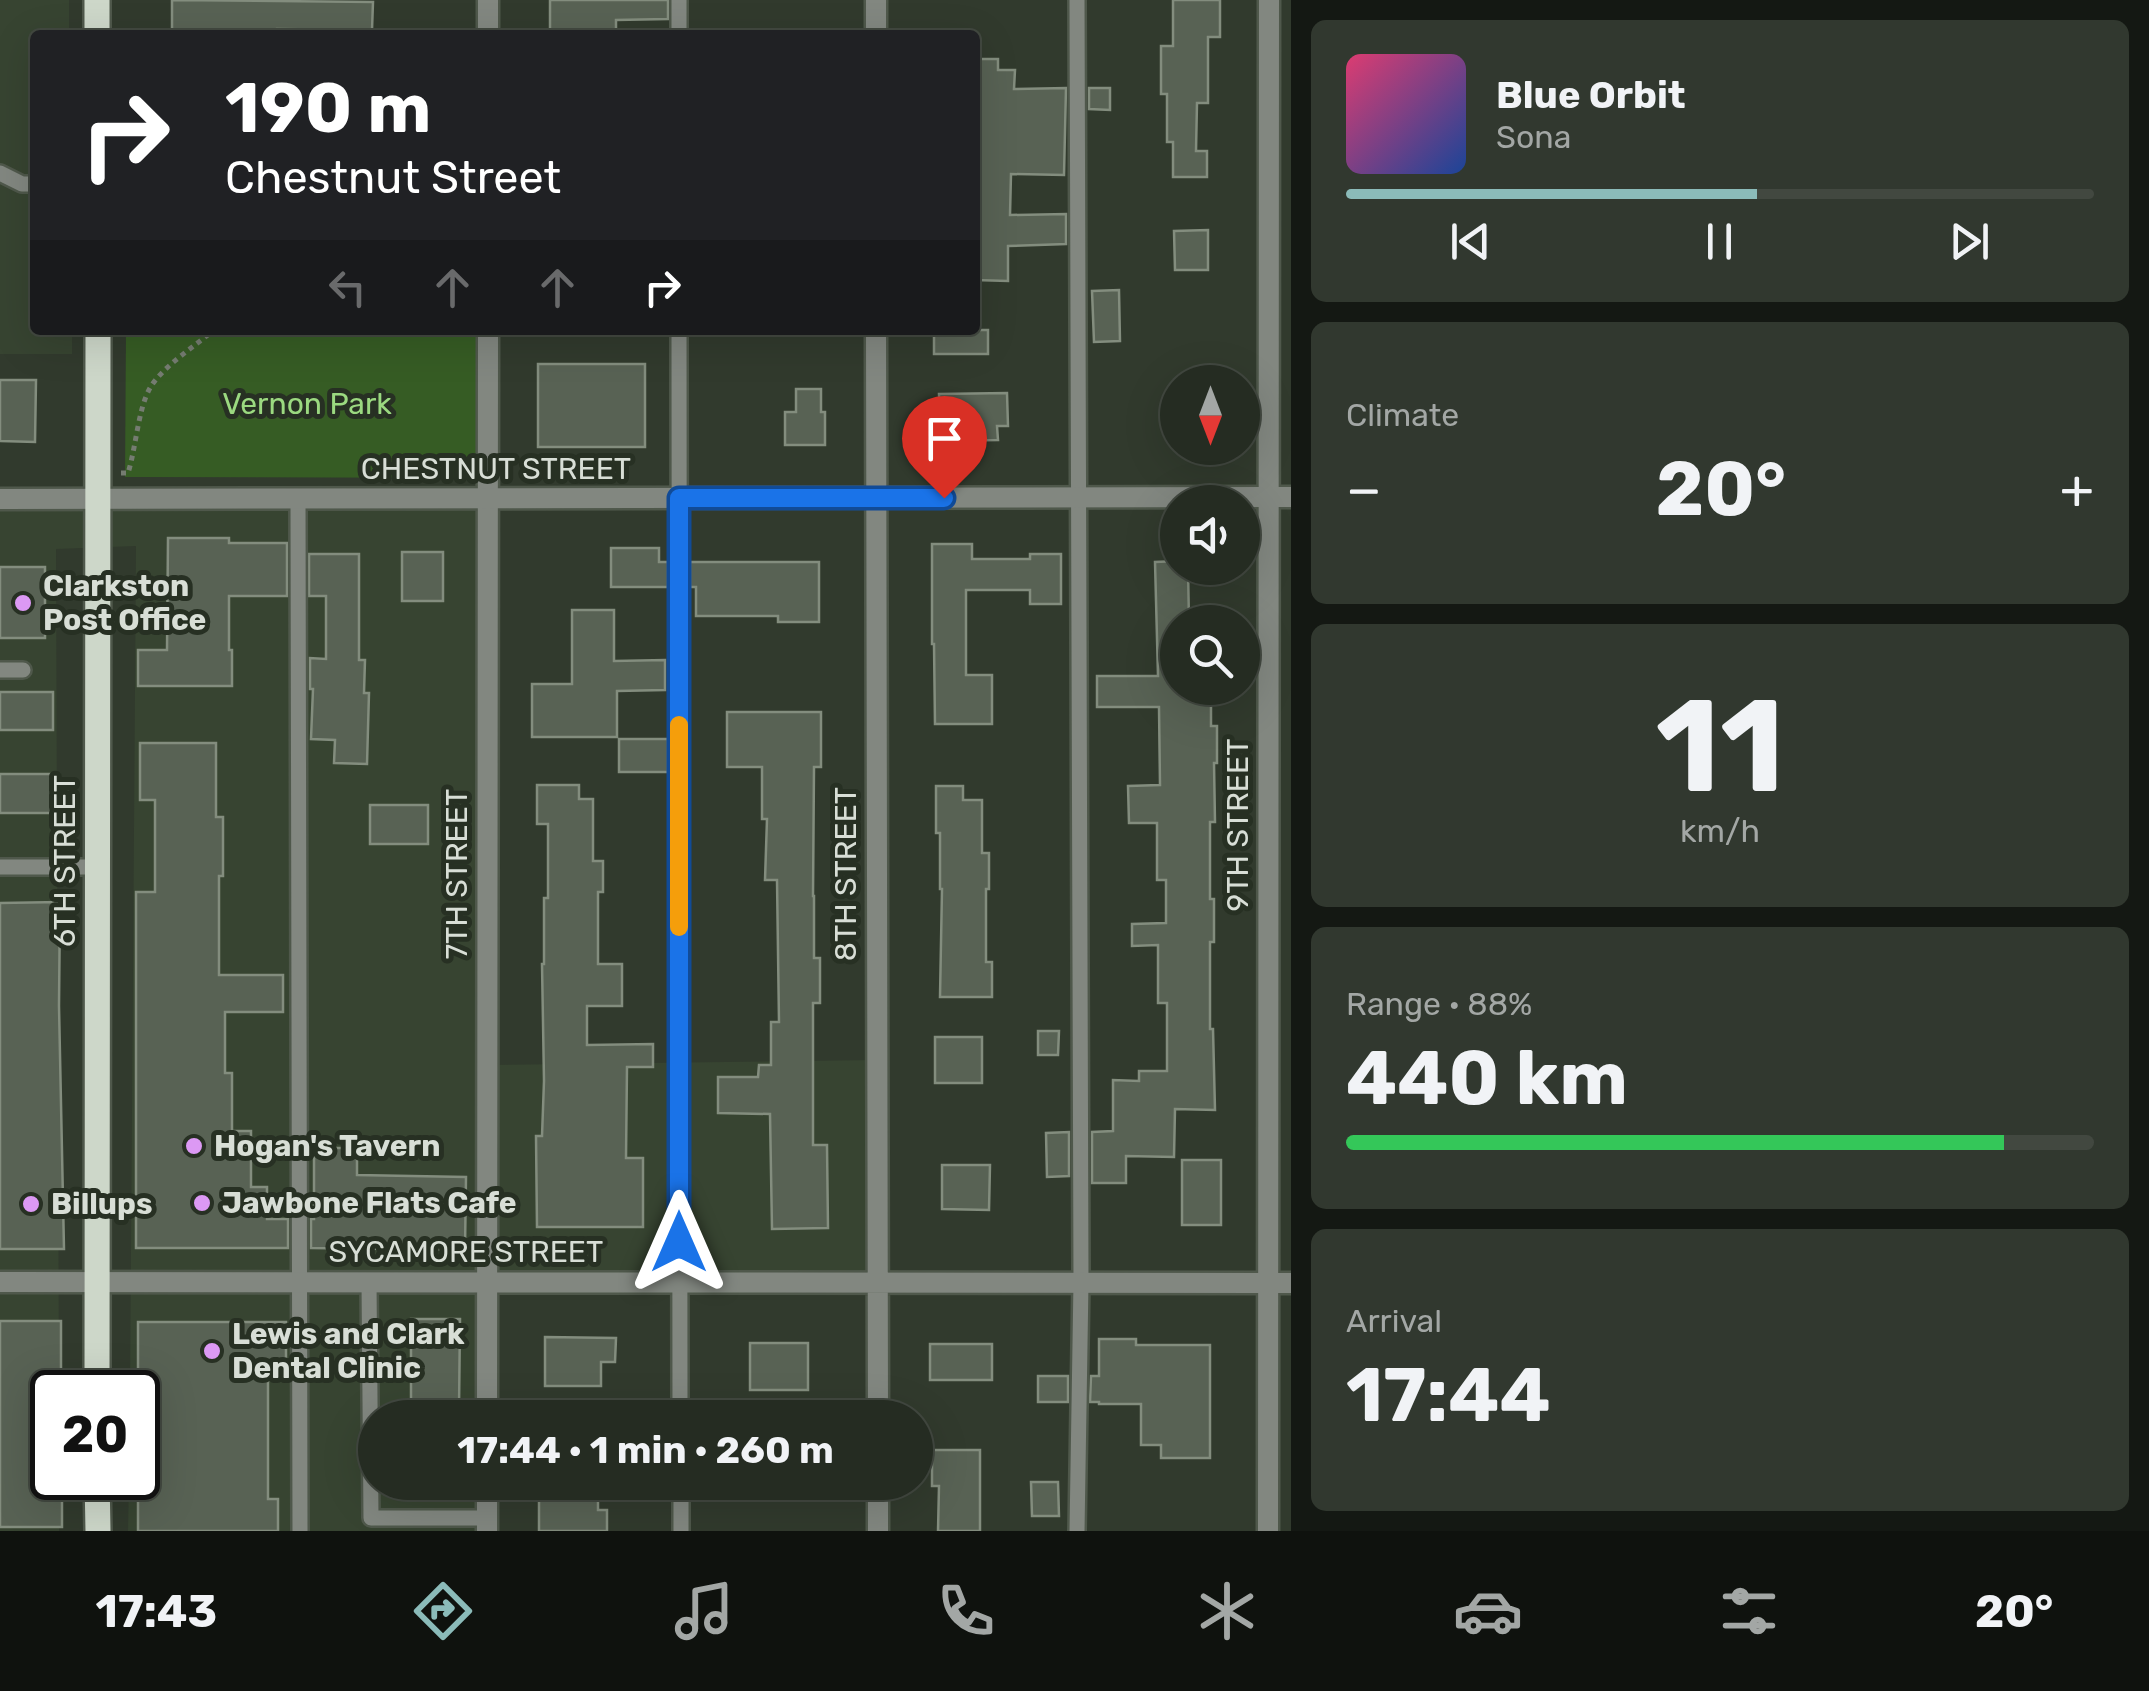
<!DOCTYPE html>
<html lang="en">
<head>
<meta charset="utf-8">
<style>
  :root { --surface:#252c22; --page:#31382f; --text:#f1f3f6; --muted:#a3a7a5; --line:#424840; --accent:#8bbbb9 }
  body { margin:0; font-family:Rubik,sans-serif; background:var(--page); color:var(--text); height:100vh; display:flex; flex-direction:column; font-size:38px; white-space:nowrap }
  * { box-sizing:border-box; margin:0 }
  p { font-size:32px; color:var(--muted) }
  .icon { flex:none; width:55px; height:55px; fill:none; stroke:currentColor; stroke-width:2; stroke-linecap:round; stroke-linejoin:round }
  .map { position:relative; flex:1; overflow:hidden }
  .sheet { display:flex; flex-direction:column; gap:20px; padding:20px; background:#141813; width:858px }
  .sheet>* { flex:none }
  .guide { position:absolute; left:30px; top:30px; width:950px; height:305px; border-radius:10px; box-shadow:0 10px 40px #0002,0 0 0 2px var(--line); background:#202124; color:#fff; overflow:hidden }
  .needle { width:65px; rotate:180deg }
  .fabs { position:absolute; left:1160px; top:365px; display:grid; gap:20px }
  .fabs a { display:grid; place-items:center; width:100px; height:100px; border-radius:50%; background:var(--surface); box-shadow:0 10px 40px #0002,0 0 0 2px var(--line); font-size:50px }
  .speed { position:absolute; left:30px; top:1370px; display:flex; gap:20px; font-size:50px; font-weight:700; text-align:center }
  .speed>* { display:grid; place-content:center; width:130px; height:130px; border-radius:50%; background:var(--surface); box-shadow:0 10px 40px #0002,0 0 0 2px var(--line); line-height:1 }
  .speed .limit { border:5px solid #111; border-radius:15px; background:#fff; color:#111 }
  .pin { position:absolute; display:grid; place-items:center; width:85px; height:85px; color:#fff; margin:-102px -42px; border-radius:50% 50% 50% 0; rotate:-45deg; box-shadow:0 0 10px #0007 }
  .pin .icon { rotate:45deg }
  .me { position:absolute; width:110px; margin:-55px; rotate:0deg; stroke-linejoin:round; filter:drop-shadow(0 0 8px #0008) }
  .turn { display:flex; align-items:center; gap:35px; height:210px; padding:0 30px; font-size:45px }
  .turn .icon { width:130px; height:130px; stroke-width:2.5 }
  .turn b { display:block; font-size:70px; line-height:85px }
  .lanes { display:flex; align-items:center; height:95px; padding:0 30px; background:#0003; justify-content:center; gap:50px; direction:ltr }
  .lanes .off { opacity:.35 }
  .big { font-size:75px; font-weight:700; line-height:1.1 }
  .sheet .tile { flex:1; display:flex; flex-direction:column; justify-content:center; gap:15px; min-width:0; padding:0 35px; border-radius:15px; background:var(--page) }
  .sheet .dial { align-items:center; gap:0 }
  .dial b { font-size:130px; line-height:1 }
  .song { display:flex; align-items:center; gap:30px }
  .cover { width:120px; height:120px; border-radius:15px; background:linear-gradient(135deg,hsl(340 70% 55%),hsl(220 70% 35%)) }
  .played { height:10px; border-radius:5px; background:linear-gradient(90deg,var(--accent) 55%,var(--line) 55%) }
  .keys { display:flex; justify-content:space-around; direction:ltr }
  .heat { display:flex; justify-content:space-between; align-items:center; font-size:55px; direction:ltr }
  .charge { height:15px; border-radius:8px; background:linear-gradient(90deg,#34c759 88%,var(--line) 0) }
  .trip { position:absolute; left:358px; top:1400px; width:575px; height:100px; border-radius:50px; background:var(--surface); box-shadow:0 10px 40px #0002,0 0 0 2px var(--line); font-weight:700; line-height:100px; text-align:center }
  .tabs { display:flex; height:160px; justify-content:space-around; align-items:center; background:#0f120e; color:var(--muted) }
  .tabs .icon { width:70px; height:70px }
  .tabs .active { color:var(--accent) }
  .tabs b { font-size:45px; color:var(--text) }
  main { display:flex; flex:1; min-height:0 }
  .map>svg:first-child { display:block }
  .built { fill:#374431 }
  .green { fill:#365c24 }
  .building { fill:#586254; stroke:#838d7e; stroke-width:2.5 }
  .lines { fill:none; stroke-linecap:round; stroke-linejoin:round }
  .service-casing { stroke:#4f584b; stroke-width:20 }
  .minor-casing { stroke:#4f584b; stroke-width:25 }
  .tertiary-casing { stroke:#4f584b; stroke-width:25 }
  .primary-casing { stroke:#4f584b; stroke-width:30 }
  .path { stroke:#757c71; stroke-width:5; stroke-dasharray:5 5; stroke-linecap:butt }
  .service { stroke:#828780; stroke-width:15 }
  .minor { stroke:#828780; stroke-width:20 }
  .tertiary { stroke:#828780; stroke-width:20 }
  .primary { stroke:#cdd7c9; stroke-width:25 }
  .route-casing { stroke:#114b97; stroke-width:25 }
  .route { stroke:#1a73e8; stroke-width:18 }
  .slow { stroke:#f59e0b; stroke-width:18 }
  .poi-dot { fill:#dc99f4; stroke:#273023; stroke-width:4 }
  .labels { text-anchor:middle; stroke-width:10; stroke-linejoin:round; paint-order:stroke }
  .park-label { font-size:30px; fill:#9bd980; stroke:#273023 }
  .street-label { font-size:30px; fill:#d8ded6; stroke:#273023 }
  .poi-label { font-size:30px; font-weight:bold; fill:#d8ded6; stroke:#273023; text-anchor:start }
</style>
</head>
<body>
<main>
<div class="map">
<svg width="1292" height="1531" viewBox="0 0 1292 1531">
  <rect width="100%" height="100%" fill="#313a2d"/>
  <!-- built -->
  <path class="built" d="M 0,0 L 69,0 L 69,35 L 35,35 L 35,330 L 72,330 L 72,354 L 0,354 Z
    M 0,499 L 488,499 L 487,1065 L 877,1060 L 877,1282 L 487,1282 L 483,1417 L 375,1418 L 375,1482 L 481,1483 L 479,1531 L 128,1531 L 129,1478 L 138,1478 L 138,1392 L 130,1392 L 136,546 L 56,549 L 59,1392 L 52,1392 L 52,1478 L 59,1478 L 59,1531 L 0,1531 Z"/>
  <!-- green -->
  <path class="green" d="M 126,330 L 488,330 L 488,478 L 125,477 Z"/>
  <!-- building -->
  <path class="building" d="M 172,0 L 373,2 L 372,30 L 277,29 L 277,35 L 172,35 Z
    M 550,0 L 668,0 L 668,19 L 616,20 L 616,35 L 550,35 Z
    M 1173,0 L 1220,0 L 1220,37 L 1208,37 L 1208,103 L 1197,103 L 1196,151 L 1207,151 L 1207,177 L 1173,177 L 1173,142 L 1167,142 L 1167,94 L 1161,94 L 1161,46 L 1173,46 Z
    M 975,59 L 998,59 L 998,70 L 1015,70 L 1014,89 L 1066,88 L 1064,175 L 1011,174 L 1010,215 L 1066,214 L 1066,244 L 1008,246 L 1008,281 L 975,280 Z
    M 1089,88 L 1110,88 L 1110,110 L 1089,109 Z
    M 1208,230 L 1208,270 L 1175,270 L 1174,231 Z
    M 1119,290 L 1120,341 L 1094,342 L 1092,291 Z
    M 934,330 L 988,330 L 988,354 L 934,354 Z
    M 538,364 L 645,364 L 645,447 L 538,447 Z
    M 0,380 L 36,380 L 35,442 L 0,441 Z
    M 796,389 L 821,389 L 821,412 L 825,412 L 825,445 L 785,445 L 785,412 L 796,412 Z
    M 1007,393 L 1008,426 L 997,426 L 998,440 L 940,441 L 939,394 Z
    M 168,538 L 229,538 L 229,543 L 287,543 L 287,596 L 229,596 L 229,650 L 232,650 L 232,686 L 138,686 L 138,650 L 167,650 Z
    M 932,544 L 972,544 L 972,559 L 1030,559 L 1030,554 L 1061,554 L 1061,604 L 1030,604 L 1030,590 L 966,590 L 966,675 L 992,675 L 992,724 L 935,724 L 934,644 L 932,644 Z
    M 611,548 L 659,548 L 659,562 L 668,562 L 668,587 L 611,587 Z
    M 402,552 L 443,552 L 443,601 L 402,601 Z
    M 309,554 L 359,554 L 359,660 L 365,660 L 364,693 L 369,693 L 367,764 L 334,763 L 335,740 L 311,739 L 313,689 L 310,689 L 310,658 L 326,659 L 326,596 L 309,596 Z
    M 1178,561 L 1178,568 L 1188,568 L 1189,622 L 1178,622 L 1178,688 L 1211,688 L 1211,726 L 1217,726 L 1217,763 L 1214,763 L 1215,822 L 1210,822 L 1210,899 L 1214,899 L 1214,942 L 1210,942 L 1210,1029 L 1213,1029 L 1215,1110 L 1175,1109 L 1174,1157 L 1126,1156 L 1126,1183 L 1092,1183 L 1092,1132 L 1113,1131 L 1113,1080 L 1139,1081 L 1139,1071 L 1167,1071 L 1167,1003 L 1158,1003 L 1158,945 L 1132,946 L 1132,924 L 1166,923 L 1166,880 L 1157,880 L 1157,823 L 1129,823 L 1128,786 L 1160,785 L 1159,707 L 1097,707 L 1097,676 L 1158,676 L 1155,562 Z
    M 690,562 L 819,562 L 819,622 L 778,622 L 778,616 L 696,616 L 696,587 L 690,587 Z
    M 0,567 L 45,567 L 45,638 L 0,638 Z
    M 572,610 L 614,610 L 614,661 L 665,660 L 665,690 L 617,691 L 617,737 L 532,737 L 532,684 L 572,684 Z
    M 0,692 L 53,692 L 53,730 L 0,730 Z
    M 727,712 L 821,712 L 821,767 L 814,767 L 813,896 L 814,896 L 814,958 L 820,958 L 820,1003 L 813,1003 L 813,1145 L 827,1145 L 828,1228 L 772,1229 L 770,1114 L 718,1113 L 718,1077 L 758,1077 L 759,1065 L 771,1065 L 771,1022 L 779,1022 L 777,880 L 765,880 L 767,819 L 762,819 L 762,767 L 727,767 Z
    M 619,739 L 668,739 L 668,772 L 619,772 Z
    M 140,743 L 216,743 L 216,817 L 223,817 L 223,876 L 219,876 L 219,975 L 283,975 L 283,1012 L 225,1012 L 225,1073 L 232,1073 L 232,1131 L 251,1131 L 251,1187 L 267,1187 L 267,1219 L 288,1219 L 288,1248 L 136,1248 L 136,892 L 155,892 L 155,800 L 140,800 Z
    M 0,774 L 59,774 L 59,813 L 0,813 Z
    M 537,785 L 579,785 L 579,799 L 593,799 L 593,861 L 603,861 L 603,892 L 598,892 L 598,964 L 622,964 L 622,1006 L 587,1006 L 587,1045 L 653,1044 L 653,1067 L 627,1067 L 626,1158 L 643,1158 L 643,1227 L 537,1227 L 536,1136 L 542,1136 L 544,1081 L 542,964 L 544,964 L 544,898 L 548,898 L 548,824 L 537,824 Z
    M 936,786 L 963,786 L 963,800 L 982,800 L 982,853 L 989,853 L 989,889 L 986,889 L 986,962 L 992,962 L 992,997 L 940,997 L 942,889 L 940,889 L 940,833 L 936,833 Z
    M 370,805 L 428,805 L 428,844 L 370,844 Z
    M 60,902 L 59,1006 L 64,1249 L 0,1249 L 0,903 Z
    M 1038,1031 L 1059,1031 L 1058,1055 L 1038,1055 Z
    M 935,1037 L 982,1037 L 982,1083 L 935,1083 Z
    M 1069,1132 L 1069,1176 L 1047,1177 L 1046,1133 Z
    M 314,1148 L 357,1148 L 357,1175 L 466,1177 L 465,1250 L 311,1248 L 311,1219 L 314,1219 Z
    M 1182,1160 L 1221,1160 L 1221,1225 L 1182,1225 Z
    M 942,1165 L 990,1165 L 989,1210 L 942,1209 Z
    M 411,1319 L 460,1319 L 459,1410 L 411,1410 Z
    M 0,1321 L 61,1321 L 61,1392 L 52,1392 L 52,1478 L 62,1478 L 62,1527 L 0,1527 Z
    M 138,1322 L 286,1322 L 286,1380 L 268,1380 L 268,1499 L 278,1499 L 278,1531 L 138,1531 Z
    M 545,1337 L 616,1338 L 615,1362 L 601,1362 L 601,1386 L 545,1386 Z
    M 1099,1339 L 1136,1339 L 1136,1345 L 1210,1345 L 1210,1458 L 1161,1458 L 1161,1445 L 1141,1445 L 1141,1404 L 1099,1404 L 1099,1402 L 1090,1402 L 1091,1376 L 1099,1376 Z
    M 750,1343 L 808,1343 L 808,1390 L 750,1390 Z
    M 930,1344 L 992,1344 L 992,1380 L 930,1380 Z
    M 1038,1376 L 1068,1376 L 1068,1402 L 1038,1402 Z
    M 932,1450 L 980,1450 L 980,1531 L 938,1531 L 939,1486 L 932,1486 Z
    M 539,1482 L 598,1482 L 598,1510 L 607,1510 L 607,1531 L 539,1531 Z
    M 1031,1482 L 1058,1482 L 1059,1516 L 1032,1516 Z"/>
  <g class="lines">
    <!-- service casing -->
    <g class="service-casing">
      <path id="service" d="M 679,0 L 679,35
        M 0,173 L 22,184 L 35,184
        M 679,330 L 680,1418
        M 298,499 L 300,1531
        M 0,670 L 23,670
        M 0,867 L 97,867
        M 369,1282 L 371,1518 L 487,1518
        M 681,1482 L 681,1531
        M 1077,1531 L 1081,1282 L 1077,0"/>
    </g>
    <!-- minor casing -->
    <g class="minor-casing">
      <path id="minor" d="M 488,0 L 488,35
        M 876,0 L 876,35
        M 876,330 L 878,1418
        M 0,1282 L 1292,1283
        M 487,1418 L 488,330
        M 487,1482 L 487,1531
        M 878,1482 L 878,1531
        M 1268,1531 L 1269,0"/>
    </g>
    <!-- tertiary casing -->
    <g class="tertiary-casing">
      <path id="tertiary" d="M 0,499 L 1292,497"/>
    </g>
    <!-- primary casing -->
    <g class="primary-casing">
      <path id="primary" d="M 97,0 L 97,35
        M 97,1392 L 98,330
        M 97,1478 L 98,1531"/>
    </g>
    <!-- path -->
    <path class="path" d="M 121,473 L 128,473 C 136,448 138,409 150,388 C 162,367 195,346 214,330"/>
    <!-- service -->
    <use href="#service" class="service"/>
    <!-- minor -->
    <use href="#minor" class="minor"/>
    <!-- tertiary -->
    <use href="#tertiary" class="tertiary"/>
    <!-- primary -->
    <use href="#primary" class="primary"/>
  </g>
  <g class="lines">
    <!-- route casing -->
    <g class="route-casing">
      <path id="route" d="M 679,1242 L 679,498 L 944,498"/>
    </g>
    <!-- route -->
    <use href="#route" class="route"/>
    <!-- slow -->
    <path class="slow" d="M 679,725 L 679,927"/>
  </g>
  <!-- markers -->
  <g class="poi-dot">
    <circle cx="23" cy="603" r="10"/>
    <circle cx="194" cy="1146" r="10"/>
    <circle cx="202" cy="1203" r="10"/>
    <circle cx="31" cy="1204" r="10"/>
    <circle cx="212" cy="1351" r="10"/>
  </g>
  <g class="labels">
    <!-- park labels -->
    <g class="park-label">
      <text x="307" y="414">Vernon Park</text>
    </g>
    <!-- street labels -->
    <g class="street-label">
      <text x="496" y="479">CHESTNUT STREET</text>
      <text transform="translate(1238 825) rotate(-90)" y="10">9TH STREET</text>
      <text transform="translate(65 861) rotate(-90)" y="10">6TH STREET</text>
      <text transform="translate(457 874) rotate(-90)" y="10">7TH STREET</text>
      <text transform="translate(846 874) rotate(-90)" y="10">8TH STREET</text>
      <text x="466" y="1262">SYCAMORE STREET</text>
    </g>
    <!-- poi labels -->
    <g class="poi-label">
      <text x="43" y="596">Clarkston<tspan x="43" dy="34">Post Office</tspan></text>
      <text x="214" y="1156">Hogan's Tavern</text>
      <text x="222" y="1213">Jawbone Flats Cafe</text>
      <text x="51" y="1214">Billups</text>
      <text x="232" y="1344">Lewis and Clark<tspan x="232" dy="34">Dental Clinic</tspan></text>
    </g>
  </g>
</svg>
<div class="fabs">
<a><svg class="needle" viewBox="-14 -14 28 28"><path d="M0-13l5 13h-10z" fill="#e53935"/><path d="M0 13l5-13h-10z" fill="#a3a7a5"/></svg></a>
<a><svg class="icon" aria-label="sound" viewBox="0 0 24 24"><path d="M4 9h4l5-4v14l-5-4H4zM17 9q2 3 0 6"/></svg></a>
<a><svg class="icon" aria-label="search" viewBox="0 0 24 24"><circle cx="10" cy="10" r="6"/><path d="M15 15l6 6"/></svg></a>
</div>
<div class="speed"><div class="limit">20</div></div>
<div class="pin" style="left:944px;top:498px;background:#d93025"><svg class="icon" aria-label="arrive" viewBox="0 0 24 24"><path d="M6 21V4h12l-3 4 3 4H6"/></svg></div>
<svg class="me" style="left:679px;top:1242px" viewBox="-20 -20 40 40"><path d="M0-17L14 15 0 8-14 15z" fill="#1a73e8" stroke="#fff" stroke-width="4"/></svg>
<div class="trip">17:44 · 1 min · 260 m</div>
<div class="guide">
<div class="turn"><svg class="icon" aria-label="right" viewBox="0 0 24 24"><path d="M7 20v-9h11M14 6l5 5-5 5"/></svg><div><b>190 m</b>Chestnut Street</div></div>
<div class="lanes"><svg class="icon off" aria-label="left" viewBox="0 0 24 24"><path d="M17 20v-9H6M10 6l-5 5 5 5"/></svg><svg class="icon off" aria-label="ahead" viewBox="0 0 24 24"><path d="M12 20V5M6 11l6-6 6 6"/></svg><svg class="icon off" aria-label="ahead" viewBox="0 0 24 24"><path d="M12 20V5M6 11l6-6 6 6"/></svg><svg class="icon" aria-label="right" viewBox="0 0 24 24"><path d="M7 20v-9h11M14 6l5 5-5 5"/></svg></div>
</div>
</div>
<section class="sheet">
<div class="tile">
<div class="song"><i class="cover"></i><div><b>Blue Orbit</b><p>Sona</p></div></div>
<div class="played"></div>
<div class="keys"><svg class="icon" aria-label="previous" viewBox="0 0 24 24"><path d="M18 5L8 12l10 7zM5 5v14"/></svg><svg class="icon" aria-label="pause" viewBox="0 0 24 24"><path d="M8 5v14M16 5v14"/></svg><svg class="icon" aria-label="next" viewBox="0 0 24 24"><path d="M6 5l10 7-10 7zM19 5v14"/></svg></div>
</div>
<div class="tile"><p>Climate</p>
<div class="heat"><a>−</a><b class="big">20°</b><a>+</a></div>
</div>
<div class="tile dial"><b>11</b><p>km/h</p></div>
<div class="tile"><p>Range · 88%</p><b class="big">440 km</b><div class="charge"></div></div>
<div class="tile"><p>Arrival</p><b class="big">17:44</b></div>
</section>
</main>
<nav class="tabs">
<b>17:43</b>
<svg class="icon active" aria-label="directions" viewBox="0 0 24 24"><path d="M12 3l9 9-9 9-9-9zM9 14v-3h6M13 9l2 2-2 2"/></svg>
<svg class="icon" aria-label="music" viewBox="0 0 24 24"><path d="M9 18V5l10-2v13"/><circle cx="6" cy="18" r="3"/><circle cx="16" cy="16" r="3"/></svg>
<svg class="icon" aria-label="phone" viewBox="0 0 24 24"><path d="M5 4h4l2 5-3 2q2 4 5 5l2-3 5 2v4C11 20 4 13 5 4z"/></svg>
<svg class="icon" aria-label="climate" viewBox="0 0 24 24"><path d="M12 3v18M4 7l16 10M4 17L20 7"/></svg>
<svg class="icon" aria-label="car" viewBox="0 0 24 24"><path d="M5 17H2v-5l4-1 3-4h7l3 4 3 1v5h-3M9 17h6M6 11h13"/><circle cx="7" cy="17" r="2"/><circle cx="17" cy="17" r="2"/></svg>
<svg class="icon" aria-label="filters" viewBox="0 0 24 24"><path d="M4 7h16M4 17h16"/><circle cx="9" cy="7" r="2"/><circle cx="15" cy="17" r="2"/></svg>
<b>20°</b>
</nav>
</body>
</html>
